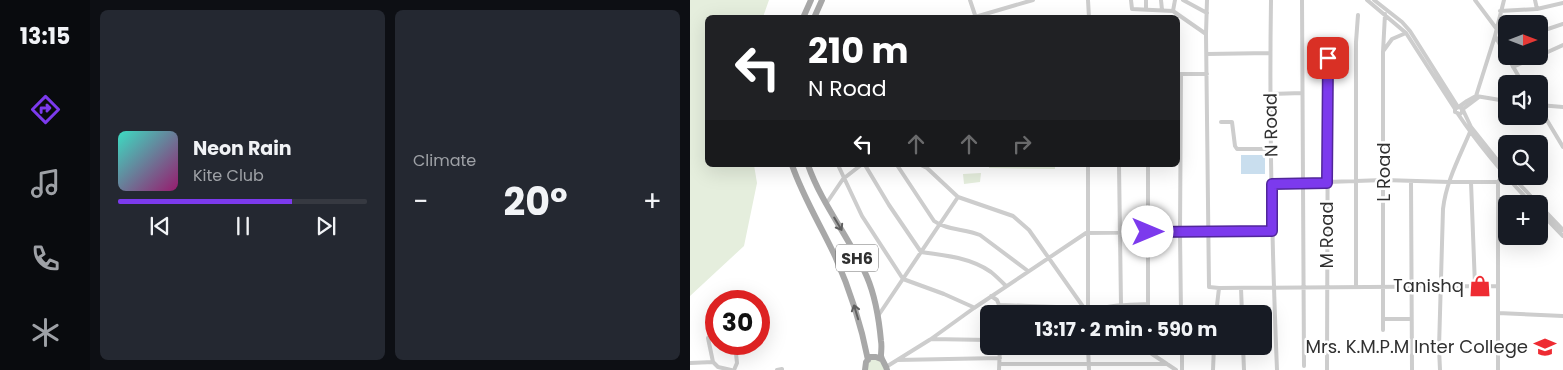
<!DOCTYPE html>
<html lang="en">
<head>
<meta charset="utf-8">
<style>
  :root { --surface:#171b24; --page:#242831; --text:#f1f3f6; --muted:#9ea1a6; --line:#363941; --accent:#7c3aed }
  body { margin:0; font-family:Poppins,sans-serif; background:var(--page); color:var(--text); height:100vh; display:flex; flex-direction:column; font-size:19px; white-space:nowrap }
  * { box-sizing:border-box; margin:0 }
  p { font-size:16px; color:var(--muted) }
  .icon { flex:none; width:28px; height:28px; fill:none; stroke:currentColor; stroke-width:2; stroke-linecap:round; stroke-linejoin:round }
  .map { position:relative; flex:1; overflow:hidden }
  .drawer { display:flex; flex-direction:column; gap:10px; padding:10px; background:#0d0f14; width:600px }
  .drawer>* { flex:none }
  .guide { position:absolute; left:15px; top:15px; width:475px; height:152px; border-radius:8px; box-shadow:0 5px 20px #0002; background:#202124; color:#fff; overflow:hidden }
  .needle { width:32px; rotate:90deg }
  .controls { position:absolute; left:808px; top:15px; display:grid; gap:10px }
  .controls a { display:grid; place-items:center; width:50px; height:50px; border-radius:8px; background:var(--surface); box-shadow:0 5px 20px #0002; font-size:25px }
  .speed { position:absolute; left:15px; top:290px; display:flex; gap:10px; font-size:25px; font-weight:700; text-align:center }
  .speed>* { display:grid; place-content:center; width:65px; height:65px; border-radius:50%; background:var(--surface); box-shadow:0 5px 20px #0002; line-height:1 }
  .speed .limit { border:8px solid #d22; background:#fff; color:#111 }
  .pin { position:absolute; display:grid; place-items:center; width:42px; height:42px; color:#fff; margin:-21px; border-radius:10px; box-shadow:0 2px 8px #0006 }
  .me { position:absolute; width:55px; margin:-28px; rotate:90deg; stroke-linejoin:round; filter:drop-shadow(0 0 4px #0008) }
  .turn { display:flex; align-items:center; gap:18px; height:105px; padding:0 20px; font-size:22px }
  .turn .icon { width:65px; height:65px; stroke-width:2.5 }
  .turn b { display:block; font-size:35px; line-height:42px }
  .lanes { display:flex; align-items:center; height:48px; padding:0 20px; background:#0003; justify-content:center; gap:25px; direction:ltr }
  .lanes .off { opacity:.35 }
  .big { font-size:38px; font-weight:700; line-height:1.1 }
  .drawer .card { flex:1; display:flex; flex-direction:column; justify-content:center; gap:8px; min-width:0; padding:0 18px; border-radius:8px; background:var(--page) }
  .song { display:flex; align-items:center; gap:15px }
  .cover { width:60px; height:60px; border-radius:8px; background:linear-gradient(135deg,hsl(170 70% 55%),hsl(320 70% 35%)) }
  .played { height:5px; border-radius:2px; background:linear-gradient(90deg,var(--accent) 70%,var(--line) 70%) }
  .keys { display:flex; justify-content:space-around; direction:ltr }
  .heat { display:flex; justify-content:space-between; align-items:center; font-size:28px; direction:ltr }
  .drawer .tiles { flex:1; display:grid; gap:10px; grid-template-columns:repeat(2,1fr) }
  .trip { position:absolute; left:290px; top:305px; width:292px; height:50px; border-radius:8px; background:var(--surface); box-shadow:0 5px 20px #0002; font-weight:700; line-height:50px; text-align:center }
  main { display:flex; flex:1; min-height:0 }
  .dock { display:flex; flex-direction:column; width:90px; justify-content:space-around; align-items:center; background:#090b0e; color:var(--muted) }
  .dock .icon { width:35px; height:35px }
  .dock .active { color:var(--accent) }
  .dock b { font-size:22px; color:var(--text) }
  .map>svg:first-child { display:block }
  .green { fill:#e5eedd }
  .water { fill:#c9deee }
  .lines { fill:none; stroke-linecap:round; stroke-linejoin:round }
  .minor { stroke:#cdcdcd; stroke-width:4 }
  .primary { stroke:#a8a8a8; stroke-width:6 }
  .oneway { stroke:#606060 }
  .route-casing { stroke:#51269a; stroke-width:12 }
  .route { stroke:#7c3aed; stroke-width:9 }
  .labels { text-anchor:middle; stroke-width:5; stroke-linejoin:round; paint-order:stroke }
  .shield { fill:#fff; stroke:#6e6e6e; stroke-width:1 }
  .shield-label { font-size:16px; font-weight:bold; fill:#303030 }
  .street-label { font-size:18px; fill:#303030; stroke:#fff }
  .poi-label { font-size:18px; fill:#303030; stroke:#fff; text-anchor:end }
</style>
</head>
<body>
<main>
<nav class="dock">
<b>13:15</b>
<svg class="icon active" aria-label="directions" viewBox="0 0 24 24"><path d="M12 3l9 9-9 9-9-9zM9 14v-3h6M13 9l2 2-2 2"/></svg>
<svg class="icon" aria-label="music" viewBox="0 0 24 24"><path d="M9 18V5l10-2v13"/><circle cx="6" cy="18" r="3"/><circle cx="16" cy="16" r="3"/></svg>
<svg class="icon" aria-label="phone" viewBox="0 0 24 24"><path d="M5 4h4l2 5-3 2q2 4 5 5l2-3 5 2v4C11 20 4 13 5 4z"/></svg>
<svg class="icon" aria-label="climate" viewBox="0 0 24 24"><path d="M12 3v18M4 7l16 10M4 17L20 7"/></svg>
</nav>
<section class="drawer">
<div class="tiles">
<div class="card">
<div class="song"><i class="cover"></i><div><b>Neon Rain</b><p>Kite Club</p></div></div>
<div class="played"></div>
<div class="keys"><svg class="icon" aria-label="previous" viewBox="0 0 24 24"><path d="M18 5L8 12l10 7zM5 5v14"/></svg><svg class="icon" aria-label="pause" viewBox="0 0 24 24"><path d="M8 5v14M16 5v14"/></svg><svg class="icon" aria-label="next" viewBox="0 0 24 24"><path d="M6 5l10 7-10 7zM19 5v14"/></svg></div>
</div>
<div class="card"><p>Climate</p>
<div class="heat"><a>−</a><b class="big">20°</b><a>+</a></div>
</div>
</div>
</section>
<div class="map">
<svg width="873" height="370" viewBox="0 0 873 370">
  <rect width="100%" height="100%" fill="#fff"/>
  <!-- green -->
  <path class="green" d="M 0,0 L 79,0 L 73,17 L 18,18 L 18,165 L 64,165 L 67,183 L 54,246 L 0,296 Z
    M 299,165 L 365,165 L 365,169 L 299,168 Z
    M 291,173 L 290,182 L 274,184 L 273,174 Z
    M 181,358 L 189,359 L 196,370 L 178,370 L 178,362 Z"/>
  <!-- water -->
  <path class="water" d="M 551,155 L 575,155 L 575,174 L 551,174 Z"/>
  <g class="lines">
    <!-- minor -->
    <path class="minor" d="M 280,0 L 286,18
      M 398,0 L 399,18
      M 441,0 L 442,9 L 483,11 L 516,34
      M 456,0 L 456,10
      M 471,0 L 472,10
      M 493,0 L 517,13
      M 517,0 L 516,34 L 519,287 L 529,288 L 808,286
      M 581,0 C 579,123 582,247 587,370
      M 612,0 L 614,366
      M 677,0 L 716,33 L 765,109
      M 684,0 L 712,22 L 720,31 L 768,107 L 772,108 L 772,112 L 770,114 L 765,112 L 765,109 L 768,107
      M 785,0 L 806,28
      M 845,0 L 847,9
      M 483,11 L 485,0
      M 810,11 L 847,9 L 873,3
      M 285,17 L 343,0
      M 849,32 L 873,24
      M 805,36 L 816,55
      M 807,40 L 816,38
      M 694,50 L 702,39 L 716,33
      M 517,54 L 580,53
      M 817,56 L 833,84
      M 849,56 L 873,45
      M 823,67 L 847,56
      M 488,74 L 517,74
      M 491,74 L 490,232 L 491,314
      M 581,94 L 612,93
      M 786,96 L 805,36 L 814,0
      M 849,105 L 873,107
      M 770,106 L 777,101 L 786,96 L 816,101
      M 849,107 L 873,147
      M 773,109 L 789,97
      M 773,110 L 781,127 L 816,171
      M 768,114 C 790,147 815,176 842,204
      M 531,122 L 542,122 L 545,146 L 547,149 L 581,149
      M 148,165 L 172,216 L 213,279 L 254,294 L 283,307
      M 175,165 L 199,205 L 231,252 C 255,255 281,258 301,272 C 306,276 311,281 316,286
      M 207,165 L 244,221 C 256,230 276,229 290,235 L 338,271
      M 231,165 L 237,168 L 268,197 L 323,216 L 339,230 L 394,308 L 403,314
      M 398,165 L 398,314
      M 429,165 L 431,305
      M 458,165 L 458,314
      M 822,176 L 848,204
      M 721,181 L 722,370
      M 781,182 L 785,286
      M 581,184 L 694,180 L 759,182 L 808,182
      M 136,204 L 153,179 L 171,165
      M 849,205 L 873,230
      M 849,211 L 873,236
      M 666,287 L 666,42 L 668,15
      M 551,288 L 552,314
      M 301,296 L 307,300 L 309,305 L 394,308
      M 309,305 L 309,314
      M 401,312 C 419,304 438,305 458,304
      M 808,313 L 873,316
      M 526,314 L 529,288
      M 188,316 L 268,197
      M 693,319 L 721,319
      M 693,330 L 693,52 L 695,14
      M 18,338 L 23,362 L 28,367 L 41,370
      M 241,339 L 299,340
      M 492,346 L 492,370
      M 553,346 L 554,370
      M 398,347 L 399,370
      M 310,348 L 398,348 L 507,346
      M 453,348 L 486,370
      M 207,360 L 310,358
      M 0,363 L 23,362
      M 310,364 L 477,364
      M 196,367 L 241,339 L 284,308 L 396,233 L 582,231
      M 44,370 L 47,363 L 45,344
      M 87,370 L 92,369
      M 309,370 L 310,346
      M 523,370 L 524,346
      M 637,370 L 638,40
      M 750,370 L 749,348 L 753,209 C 756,182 769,158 780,132
      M 808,370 L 808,182 L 816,171"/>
    <!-- primary -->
    <path class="primary" d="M 113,18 L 121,0
      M 124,18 L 132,0
      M 102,165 C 113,197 131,226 145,256 C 160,290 171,324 178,360
      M 118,165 C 132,205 160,238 177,277 C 186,298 189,319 191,341 C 192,346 191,351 191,356 C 192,361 196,365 197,370
      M 175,370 L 176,362 L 180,357 L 186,357 L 191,359"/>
  </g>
  <!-- one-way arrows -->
  <defs><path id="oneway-shaft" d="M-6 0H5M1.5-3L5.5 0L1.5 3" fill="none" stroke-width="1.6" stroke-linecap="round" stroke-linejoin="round" transform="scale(1.25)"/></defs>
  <g class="oneway">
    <use href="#oneway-shaft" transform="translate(148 224) rotate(59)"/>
    <use href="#oneway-shaft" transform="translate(166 312) rotate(-107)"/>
  </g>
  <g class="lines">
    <!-- route casing -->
    <g class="route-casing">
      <path id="route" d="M 458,232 L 582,231 L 582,184 L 637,183 L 638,58"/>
    </g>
    <!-- route -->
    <use href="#route" class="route"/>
  </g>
  <!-- icons -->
  <defs>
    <g id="shop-bare" transform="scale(1.725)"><path d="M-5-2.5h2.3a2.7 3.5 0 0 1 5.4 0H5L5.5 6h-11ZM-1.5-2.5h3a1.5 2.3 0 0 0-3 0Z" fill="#ee2b32" stroke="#fff" stroke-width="2.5" paint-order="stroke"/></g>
    <g id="university-bare" transform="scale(1.725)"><path d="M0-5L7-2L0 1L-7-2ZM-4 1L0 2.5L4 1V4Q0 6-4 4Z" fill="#ee2b32" stroke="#fff" stroke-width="2.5" paint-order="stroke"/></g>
  </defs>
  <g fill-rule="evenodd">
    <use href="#shop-bare" x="790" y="286"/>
    <use href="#university-bare" x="855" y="347"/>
  </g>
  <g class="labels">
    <!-- shield labels -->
    <rect class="shield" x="146" y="244.5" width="42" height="27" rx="4"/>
    <g class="shield-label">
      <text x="167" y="264">SH6</text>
    </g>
    <!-- street labels -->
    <g class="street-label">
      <text transform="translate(581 125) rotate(-91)" y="6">N Road</text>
      <text transform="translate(694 172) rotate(-90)" y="6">L Road</text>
      <text transform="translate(637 235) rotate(-90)" y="6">M Road</text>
    </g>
    <!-- poi labels -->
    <g class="poi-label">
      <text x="774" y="292">Tanishq</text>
      <text x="838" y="353">Mrs. K.M.P.M Inter College</text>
    </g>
  </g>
</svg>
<div class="controls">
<a><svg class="needle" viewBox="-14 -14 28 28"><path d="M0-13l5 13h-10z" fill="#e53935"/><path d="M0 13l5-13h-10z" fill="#9ea1a6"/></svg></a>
<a><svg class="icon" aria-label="sound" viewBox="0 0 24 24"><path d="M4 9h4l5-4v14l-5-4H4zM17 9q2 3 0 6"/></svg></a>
<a><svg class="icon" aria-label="search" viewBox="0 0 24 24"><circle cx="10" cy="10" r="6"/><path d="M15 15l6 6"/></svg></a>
<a>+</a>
</div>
<div class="speed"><div class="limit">30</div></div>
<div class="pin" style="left:638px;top:58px;background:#d93025"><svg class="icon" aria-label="arrive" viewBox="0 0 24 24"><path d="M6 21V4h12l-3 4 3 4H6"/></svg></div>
<svg class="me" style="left:458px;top:232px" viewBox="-20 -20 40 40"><circle r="19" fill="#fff"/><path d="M0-13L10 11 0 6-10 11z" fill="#7c3aed"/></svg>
<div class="trip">13:17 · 2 min · 590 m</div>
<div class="guide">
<div class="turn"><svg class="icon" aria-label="left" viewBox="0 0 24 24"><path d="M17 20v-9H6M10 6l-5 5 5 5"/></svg><div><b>210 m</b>N Road</div></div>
<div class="lanes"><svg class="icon" aria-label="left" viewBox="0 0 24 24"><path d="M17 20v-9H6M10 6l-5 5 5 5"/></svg><svg class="icon off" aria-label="ahead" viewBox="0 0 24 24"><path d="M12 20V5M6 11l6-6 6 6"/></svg><svg class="icon off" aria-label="ahead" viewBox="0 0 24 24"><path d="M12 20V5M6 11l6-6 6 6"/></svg><svg class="icon off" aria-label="right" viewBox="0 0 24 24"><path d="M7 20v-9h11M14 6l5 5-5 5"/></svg></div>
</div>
</div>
</main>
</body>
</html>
